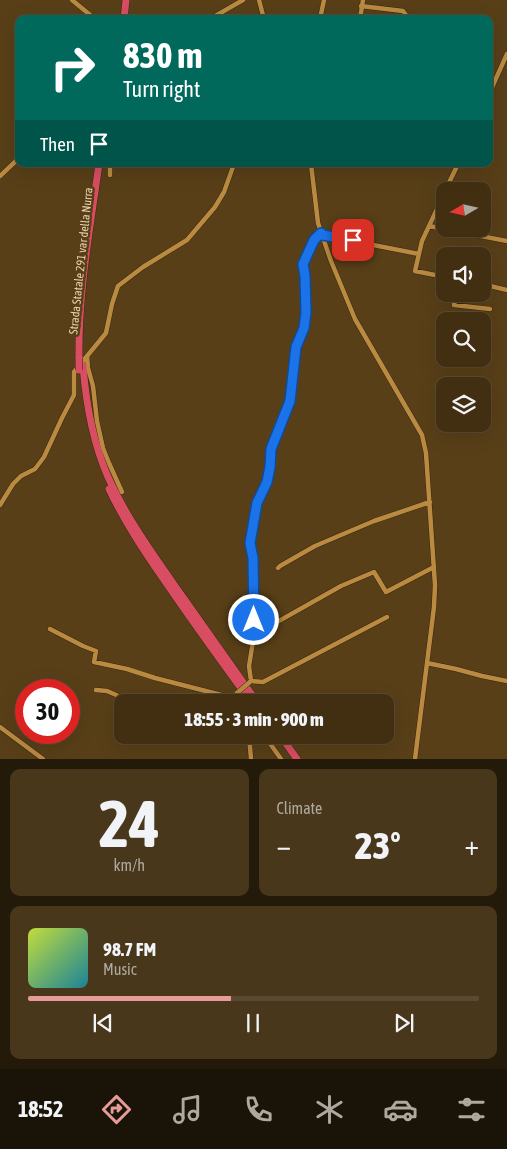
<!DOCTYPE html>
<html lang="en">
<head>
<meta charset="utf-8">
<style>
  :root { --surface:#422f12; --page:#49371b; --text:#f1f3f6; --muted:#aea99f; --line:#5a4a32; --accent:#e69b98 }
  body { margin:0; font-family:"Asap Condensed",sans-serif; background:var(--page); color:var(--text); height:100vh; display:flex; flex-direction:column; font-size:19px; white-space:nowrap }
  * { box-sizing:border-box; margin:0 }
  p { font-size:16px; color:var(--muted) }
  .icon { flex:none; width:28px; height:28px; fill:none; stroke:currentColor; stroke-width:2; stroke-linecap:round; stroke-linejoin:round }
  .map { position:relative; height:759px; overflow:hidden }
  .side { display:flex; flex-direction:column; gap:10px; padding:10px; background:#241a0a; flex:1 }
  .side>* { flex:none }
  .guide { position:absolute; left:15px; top:15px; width:478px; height:152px; border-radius:10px; box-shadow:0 5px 20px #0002,0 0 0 1px var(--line); background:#00695c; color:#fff; overflow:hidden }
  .needle { width:32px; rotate:261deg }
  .fabs { position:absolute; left:436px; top:182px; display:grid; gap:10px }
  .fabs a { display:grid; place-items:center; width:55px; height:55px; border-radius:10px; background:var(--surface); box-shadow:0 5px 20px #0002,0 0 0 1px var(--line); font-size:25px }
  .speed { position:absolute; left:15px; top:679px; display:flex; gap:10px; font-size:25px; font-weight:700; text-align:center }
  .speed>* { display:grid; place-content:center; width:65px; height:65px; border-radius:50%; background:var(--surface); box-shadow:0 5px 20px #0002,0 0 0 1px var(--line); line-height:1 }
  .speed .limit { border:8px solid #d22; background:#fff; color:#111 }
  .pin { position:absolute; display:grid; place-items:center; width:42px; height:42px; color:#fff; margin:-21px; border-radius:10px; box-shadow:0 2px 8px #0006 }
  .me { position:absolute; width:55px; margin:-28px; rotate:0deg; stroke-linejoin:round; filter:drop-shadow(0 0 4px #0008) }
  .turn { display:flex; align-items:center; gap:18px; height:105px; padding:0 25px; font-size:22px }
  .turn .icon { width:65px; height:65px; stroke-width:2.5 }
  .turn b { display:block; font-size:35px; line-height:42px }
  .then { display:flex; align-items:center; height:48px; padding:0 25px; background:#0003; gap:10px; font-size:19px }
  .big { font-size:38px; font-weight:800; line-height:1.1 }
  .side .card { flex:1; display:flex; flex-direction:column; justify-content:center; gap:8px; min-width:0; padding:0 18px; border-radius:10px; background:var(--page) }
  .side .dial { align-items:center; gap:0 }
  .dial b { font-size:65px; line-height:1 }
  .song { display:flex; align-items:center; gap:15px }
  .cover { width:60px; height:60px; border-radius:8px; background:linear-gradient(135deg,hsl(70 70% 55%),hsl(190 70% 35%)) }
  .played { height:5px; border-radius:2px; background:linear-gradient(90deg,var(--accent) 45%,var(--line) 45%) }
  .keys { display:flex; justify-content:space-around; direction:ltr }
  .heat { display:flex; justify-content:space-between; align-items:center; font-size:28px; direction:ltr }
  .side .tiles { flex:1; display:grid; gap:10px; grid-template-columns:1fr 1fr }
  .card:last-child { grid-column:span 2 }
  .trip { position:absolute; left:114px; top:694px; width:280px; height:50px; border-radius:10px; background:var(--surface); box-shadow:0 5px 20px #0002,0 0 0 1px var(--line); font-weight:800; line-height:50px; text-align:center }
  .menu { display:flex; height:80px; justify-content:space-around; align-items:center; background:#1a1307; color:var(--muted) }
  .menu .icon { width:35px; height:35px }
  .menu .selected { color:var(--accent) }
  .menu b { font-size:22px; color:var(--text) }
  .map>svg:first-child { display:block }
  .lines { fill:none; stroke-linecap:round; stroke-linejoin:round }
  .minor-casing { stroke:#372711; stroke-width:5.5 }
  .highway-casing { stroke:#372711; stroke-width:8 }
  .minor { stroke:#bb8a41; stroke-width:4.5 }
  .highway { stroke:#d84d62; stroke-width:7 }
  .minor-bridge-casing { stroke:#372711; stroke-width:5.5; stroke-linecap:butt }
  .highway-bridge-casing { stroke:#372711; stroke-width:8; stroke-linecap:butt }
  .minor-bridge { stroke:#bb8a41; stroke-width:4.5 }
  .highway-bridge { stroke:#d84d62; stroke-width:7 }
  .route-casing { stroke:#114b97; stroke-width:12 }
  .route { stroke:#1a73e8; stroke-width:9 }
  .labels { text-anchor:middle; stroke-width:5; stroke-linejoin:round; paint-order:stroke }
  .street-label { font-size:12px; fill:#ecd2b0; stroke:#583f18 }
</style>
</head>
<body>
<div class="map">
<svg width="507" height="759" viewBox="0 0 507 759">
  <rect width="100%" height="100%" fill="#583f18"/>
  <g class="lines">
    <!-- minor casing -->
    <g class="minor-casing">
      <path id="minor" d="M 72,0 L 95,19
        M 259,0 L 264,19
        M 361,6 L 403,11 L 409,19
        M 210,19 L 243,0
        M 320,19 L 324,0
        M 360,19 L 363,0
        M 489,94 L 507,54
        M 311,164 L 318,223 L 331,261 L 355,319 L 422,435 L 426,453 L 435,585 L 434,607 L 415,759
        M 110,175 L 110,164
        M 0,176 L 19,158
        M 445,191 L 458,164
        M 445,192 L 422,241 L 415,271 L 445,277
        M 429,226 L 507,241
        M 321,233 L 314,240 L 303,264 L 305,276 L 306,313 L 304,328 L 296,347 L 295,370 L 290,401 L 271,449 L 270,467 L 267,481 L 257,503 L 250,543 L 253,558 L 254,635 L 249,666 L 251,681 L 263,682 L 387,617
        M 322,235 L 419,254
        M 482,284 L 507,290
        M 456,294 L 454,305 L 490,309
        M 87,356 L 88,368 L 93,386 L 97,421 L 103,448 L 109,463 L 122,492
        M 0,505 L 13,484 L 21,476 L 35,469 L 44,457 L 62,418 L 74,395 L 74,372 L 106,333 L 112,304 L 118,286 L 143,267 L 187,240 L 215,207 L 224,192 L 234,164
        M 278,568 L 280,566 L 315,546 L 374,521 L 430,502
        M 50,629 L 83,646 L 96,651 L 94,662 L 127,669 L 155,678 L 237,699
        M 254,635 L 341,586 L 374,572 L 386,592 L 434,567
        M 427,663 L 456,669 L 482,676 L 507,681
        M 96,690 L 107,691 L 123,698 L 141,702
        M 0,727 L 43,759
        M 249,735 L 251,759
        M 264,735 L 281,759"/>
    </g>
    <!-- highway casing -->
    <g class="highway-casing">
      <path id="highway" d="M 124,19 L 126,0
        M 79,358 C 78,293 90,228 99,164
        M 83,366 C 86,403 93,443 108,477 C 128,521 157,560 185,600 C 209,634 233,668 257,702
        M 109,489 C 126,525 148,557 171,590 C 197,628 224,665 251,702
        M 280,735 L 297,759"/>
    </g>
    <!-- minor -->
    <use href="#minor" class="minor"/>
    <!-- highway -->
    <use href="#highway" class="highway"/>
    <!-- minor-bridge casing -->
    <g class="minor-bridge-casing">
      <path id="minor-bridge" d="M 237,693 L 251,681"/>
    </g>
    <!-- highway-bridge casing -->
    <g class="highway-bridge-casing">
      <path id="highway-bridge" d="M 79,358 L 79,370"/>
    </g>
    <!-- minor-bridge -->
    <use href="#minor-bridge" class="minor-bridge"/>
    <!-- highway-bridge -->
    <use href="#highway-bridge" class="highway-bridge"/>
  </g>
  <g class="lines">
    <!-- route casing -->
    <g class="route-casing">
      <path id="route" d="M 254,620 L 253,558 L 250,543 L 257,503 L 267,482 L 270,467 L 271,449 L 290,401 L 296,347 L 304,328 L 306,313 L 305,276 L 303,264 L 314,240 L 321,233 L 322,235 L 353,240"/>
    </g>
    <!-- route -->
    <use href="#route" class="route"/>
  </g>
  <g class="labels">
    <!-- street labels -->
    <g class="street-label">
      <text transform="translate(81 261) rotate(-84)" y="4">Strada Statale 291 var della Nurra</text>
    </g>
  </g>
</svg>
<div class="fabs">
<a><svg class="needle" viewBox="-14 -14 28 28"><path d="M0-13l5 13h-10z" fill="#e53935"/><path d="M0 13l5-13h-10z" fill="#aea99f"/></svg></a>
<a><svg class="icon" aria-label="sound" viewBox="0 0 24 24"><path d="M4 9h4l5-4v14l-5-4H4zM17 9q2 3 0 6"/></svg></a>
<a><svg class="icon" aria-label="search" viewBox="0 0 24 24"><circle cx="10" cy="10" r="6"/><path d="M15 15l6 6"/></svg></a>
<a><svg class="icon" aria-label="layers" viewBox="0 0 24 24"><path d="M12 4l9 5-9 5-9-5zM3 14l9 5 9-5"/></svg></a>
</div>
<div class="speed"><div class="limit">30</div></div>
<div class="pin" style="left:353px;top:240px;background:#d93025"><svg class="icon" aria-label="arrive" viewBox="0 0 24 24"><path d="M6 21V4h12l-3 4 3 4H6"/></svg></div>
<svg class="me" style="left:254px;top:620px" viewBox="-20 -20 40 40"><circle r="17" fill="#1a73e8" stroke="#fff" stroke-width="3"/><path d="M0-11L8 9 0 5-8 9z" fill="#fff"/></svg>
<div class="trip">18:55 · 3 min · 900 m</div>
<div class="guide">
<div class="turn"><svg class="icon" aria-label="right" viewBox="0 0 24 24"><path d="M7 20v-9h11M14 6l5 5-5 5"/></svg><div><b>830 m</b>Turn right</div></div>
<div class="then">Then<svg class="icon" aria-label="arrive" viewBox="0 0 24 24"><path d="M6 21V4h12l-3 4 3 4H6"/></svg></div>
</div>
</div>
<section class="side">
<div class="tiles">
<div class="card dial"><b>24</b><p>km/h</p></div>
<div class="card"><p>Climate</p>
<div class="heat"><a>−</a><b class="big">23°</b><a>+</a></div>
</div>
<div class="card">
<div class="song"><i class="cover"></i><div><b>98.7 FM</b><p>Music</p></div></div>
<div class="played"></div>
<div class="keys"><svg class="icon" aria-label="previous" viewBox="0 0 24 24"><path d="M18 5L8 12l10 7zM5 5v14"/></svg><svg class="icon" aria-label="pause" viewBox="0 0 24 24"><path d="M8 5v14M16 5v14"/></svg><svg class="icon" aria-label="next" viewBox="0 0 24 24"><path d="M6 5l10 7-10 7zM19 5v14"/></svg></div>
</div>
</div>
</section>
<nav class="menu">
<b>18:52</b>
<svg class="icon selected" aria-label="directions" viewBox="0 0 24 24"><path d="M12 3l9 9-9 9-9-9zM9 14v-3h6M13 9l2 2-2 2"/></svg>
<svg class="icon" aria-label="music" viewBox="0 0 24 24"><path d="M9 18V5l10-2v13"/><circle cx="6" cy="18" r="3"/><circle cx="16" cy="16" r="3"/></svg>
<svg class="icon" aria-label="phone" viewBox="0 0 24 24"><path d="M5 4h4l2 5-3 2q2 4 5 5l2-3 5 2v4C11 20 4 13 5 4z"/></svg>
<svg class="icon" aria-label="climate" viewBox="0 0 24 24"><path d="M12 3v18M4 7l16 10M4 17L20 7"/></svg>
<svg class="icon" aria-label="car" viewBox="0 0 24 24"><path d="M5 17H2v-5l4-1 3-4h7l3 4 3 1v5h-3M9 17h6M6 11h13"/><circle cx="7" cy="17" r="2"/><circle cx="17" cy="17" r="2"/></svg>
<svg class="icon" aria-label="filters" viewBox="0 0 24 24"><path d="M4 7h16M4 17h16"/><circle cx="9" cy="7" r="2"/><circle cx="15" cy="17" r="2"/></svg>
</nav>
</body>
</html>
